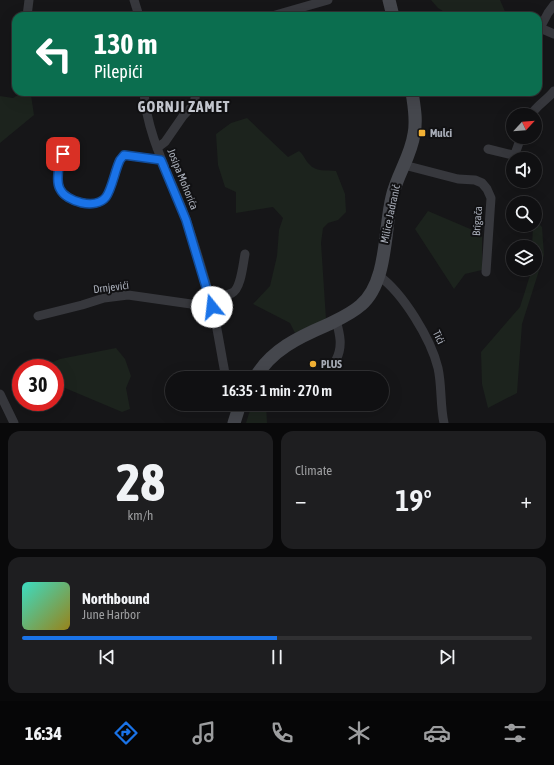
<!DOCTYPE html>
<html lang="en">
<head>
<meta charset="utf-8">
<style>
  :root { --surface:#101012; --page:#1e1e20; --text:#f1f3f6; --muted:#9c9d9f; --line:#303032; --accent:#1a73e8 }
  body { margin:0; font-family:"Asap Condensed",sans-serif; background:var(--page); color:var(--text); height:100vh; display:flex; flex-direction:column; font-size:15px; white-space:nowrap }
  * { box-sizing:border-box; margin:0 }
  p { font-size:13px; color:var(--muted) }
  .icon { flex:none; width:22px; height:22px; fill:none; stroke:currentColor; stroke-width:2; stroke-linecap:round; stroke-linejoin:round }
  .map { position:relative; height:423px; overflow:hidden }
  .drawer { display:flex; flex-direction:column; gap:8px; padding:8px; background:#09090a; flex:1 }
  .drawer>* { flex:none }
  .banner { position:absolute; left:12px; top:12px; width:530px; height:84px; border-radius:12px; box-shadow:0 4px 16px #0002,0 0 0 1px var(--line); background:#0b6e4f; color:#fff; overflow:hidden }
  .needle { width:26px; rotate:64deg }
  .buttons { position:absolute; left:506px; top:108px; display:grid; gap:8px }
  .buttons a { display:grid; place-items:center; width:36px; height:36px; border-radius:50%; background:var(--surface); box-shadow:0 4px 16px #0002,0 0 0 1px var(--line); font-size:20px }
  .speed { position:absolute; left:12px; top:359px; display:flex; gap:8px; font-size:20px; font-weight:700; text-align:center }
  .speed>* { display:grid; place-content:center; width:52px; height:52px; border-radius:50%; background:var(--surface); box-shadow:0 4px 16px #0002,0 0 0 1px var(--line); line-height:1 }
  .speed .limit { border:6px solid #d22; background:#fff; color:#111 }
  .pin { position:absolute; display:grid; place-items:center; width:34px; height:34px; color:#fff; margin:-17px; border-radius:8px; box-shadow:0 2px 6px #0006 }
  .me { position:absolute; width:44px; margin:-22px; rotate:344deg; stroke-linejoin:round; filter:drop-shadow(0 0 3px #0008) }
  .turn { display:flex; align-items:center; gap:14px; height:84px; padding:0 16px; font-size:18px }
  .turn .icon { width:52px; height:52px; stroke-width:2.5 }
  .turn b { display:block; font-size:28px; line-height:34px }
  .big { font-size:30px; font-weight:600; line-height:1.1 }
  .drawer .widget { flex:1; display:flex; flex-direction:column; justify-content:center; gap:6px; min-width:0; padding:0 14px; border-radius:12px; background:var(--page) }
  .drawer .dial { align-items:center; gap:0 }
  .dial b { font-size:52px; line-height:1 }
  .song { display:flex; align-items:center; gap:12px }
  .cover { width:48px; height:48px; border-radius:6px; background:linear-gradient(135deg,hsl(170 70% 55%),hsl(50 70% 35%)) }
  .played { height:4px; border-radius:2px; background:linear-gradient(90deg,var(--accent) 50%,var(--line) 50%) }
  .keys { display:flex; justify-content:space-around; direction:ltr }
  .heat { display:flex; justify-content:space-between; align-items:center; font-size:22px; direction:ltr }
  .drawer .tiles { flex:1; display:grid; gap:8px; grid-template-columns:1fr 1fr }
  .widget:last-child { grid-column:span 2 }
  .trip { position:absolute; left:165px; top:371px; width:224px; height:40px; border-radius:20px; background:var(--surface); box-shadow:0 4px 16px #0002,0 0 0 1px var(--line); font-weight:600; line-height:40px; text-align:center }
  .tab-bar { display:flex; height:64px; justify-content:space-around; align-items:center; background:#060607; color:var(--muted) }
  .tab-bar .icon { width:28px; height:28px }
  .tab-bar .current { color:var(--accent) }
  .tab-bar b { font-size:18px; color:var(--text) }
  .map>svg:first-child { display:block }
  .green { fill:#1c231d }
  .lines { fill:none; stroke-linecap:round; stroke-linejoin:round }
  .street { stroke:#37383d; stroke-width:9 }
  .secondary { stroke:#45474d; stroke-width:13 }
  .route-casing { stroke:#114b97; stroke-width:10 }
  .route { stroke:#1a73e8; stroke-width:7 }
  .poi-dot { fill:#f2b134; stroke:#111113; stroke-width:1.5 }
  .labels { text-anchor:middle; stroke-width:4; stroke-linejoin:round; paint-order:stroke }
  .poi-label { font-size:11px; font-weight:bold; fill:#a8adb8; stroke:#111113; text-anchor:start }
  .street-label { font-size:11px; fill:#a8adb8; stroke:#111113 }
  .district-label { font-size:15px; font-weight:bold; letter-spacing:1px; fill:#c9ccd4; stroke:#111113 }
</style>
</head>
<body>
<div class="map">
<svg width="554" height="423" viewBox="0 0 554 423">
  <rect width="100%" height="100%" fill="#161618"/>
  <!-- green -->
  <path class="green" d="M 431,0 L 500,0 L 507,16 L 451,16 L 438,8 Z
    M 23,92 L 27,92 L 31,95 L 34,115 L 0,143 L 0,96 L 13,98 Z
    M 247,118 L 288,157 L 299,151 C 304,155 305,160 309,164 C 315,172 327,170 336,171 L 345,194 L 346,212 L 338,220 L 328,223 L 323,228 L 321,243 L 326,319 L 295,333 L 290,323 L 253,304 L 270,286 L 277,256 L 279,230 L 283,218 L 273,207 L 236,213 L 236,192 L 225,187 L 218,165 L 216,134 L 231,123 Z
    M 428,211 L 482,234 L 482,270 L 465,274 L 454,289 L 415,229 Z
    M 535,220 L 542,227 L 544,255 L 522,324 L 517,393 L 488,408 L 482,384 L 481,352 L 520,307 L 532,269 L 535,269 L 535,247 L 532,247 L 533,225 L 535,225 Z
    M 116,348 L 125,359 L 131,376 L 126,388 L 130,409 L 122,412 L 65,388 L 55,391 L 55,368 L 39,368 L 60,359 Z
    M 252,404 L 266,404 L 267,423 L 246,423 Z"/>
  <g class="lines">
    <!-- street -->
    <path class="street" d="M 134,0 L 139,16
      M 554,5 L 548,13 L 540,28 L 554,34
      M 27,16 L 29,0
      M 272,16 L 328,0
      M 144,92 C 147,138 172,179 187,222 C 196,249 205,278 212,306 C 218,330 221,354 226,378
      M 531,115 C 536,106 547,100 554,91
      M 157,148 L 165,142 L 183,116 L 194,104 L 196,92
      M 488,149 L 513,155 L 515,154 L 521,137
      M 71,152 L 59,156 C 60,166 55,180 60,189 C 66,202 96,210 106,197 C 112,189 115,170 120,160 L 124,155 L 161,160
      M 404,165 L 458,179 L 475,180 L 482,183 L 487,189 L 491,198 L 486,272
      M 379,276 C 403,293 431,339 438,368 C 442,386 440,405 444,423
      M 209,297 C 216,296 225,296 232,293 C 241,289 243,264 245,254
      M 38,316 L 82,305 L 104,298 L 128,295 L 212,307
      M 336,360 C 343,346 340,335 336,320
      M 0,394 L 14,423"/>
    <!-- secondary -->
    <path class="secondary" d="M 389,0 L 393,16
      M 255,378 C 271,350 299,337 327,325 C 339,319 351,314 361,305 C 388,282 384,229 392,197 C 397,175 411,156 414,134 C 417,120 414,106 412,92
      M 234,423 L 240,404"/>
  </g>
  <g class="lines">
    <!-- route casing -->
    <g class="route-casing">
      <path id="route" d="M 63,154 L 60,156 C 60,166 55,180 60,189 C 66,202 96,210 106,197 C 112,189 115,170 120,160 L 124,155 L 161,160 L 186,220 L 212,307"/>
    </g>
    <!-- route -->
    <use href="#route" class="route"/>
  </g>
  <!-- markers -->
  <g class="poi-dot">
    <rect x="418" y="129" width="8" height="8" rx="2"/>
    <circle cx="313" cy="364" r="4"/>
  </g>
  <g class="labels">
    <!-- poi labels -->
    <g class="poi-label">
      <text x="430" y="137">Mulci</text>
      <text x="321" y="368">PLUS</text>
    </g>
    <!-- street labels -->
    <g class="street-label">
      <text transform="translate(183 179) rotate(68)" y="4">Josipa Mohorića</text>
      <text transform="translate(390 214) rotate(-78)" y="4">Milice Jadranić</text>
      <text transform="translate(477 221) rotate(-86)" y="4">Brigača</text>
      <text transform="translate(111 287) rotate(-7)" y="4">Drnjevići</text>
      <text transform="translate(439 337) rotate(64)" y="4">Tići</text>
    </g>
    <!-- district labels -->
    <g class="district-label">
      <text x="184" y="112">GORNJI ZAMET</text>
    </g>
  </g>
</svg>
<div class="buttons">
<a><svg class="needle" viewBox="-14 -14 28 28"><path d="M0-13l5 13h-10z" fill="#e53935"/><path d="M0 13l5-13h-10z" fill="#9c9d9f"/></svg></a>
<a><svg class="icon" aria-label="sound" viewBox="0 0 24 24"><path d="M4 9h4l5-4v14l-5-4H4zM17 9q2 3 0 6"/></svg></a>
<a><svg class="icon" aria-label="search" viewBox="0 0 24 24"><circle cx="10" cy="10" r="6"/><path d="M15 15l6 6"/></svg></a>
<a><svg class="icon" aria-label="layers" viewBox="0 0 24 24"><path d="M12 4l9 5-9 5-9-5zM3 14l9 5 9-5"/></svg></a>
</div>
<div class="speed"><div class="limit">30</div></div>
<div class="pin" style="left:63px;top:154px;background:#d93025"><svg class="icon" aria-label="arrive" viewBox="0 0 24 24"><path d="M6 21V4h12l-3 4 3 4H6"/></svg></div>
<svg class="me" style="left:212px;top:307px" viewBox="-20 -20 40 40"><circle r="19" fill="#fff"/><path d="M0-13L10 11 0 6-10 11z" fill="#1a73e8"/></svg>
<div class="trip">16:35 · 1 min · 270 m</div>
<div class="banner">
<div class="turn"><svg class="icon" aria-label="left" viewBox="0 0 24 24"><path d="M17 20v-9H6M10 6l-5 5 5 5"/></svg><div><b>130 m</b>Pilepići</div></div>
</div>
</div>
<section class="drawer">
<div class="tiles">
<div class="widget dial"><b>28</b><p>km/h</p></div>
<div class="widget"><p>Climate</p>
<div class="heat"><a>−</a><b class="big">19°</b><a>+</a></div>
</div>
<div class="widget">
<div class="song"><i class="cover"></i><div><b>Northbound</b><p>June Harbor</p></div></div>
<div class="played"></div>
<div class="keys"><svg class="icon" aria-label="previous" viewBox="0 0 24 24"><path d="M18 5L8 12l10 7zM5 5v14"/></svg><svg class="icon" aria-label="pause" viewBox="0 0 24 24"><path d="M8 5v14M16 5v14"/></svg><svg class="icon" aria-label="next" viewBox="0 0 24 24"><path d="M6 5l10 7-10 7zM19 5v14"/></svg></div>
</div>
</div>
</section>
<nav class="tab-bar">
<b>16:34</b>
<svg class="icon current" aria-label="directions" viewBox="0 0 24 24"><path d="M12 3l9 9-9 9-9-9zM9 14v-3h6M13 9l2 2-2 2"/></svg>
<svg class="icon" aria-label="music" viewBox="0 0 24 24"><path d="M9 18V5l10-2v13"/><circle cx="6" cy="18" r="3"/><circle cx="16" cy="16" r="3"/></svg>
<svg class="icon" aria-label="phone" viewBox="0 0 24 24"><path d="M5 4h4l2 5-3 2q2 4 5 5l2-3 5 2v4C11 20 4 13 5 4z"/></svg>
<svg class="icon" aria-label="climate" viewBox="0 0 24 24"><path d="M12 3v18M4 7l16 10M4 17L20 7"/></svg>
<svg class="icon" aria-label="car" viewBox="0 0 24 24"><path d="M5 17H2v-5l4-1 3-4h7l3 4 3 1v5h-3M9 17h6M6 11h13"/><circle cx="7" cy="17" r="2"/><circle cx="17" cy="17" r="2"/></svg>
<svg class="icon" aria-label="filters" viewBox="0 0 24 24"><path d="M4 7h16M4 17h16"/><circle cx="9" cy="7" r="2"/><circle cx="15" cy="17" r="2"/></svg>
</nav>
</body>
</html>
